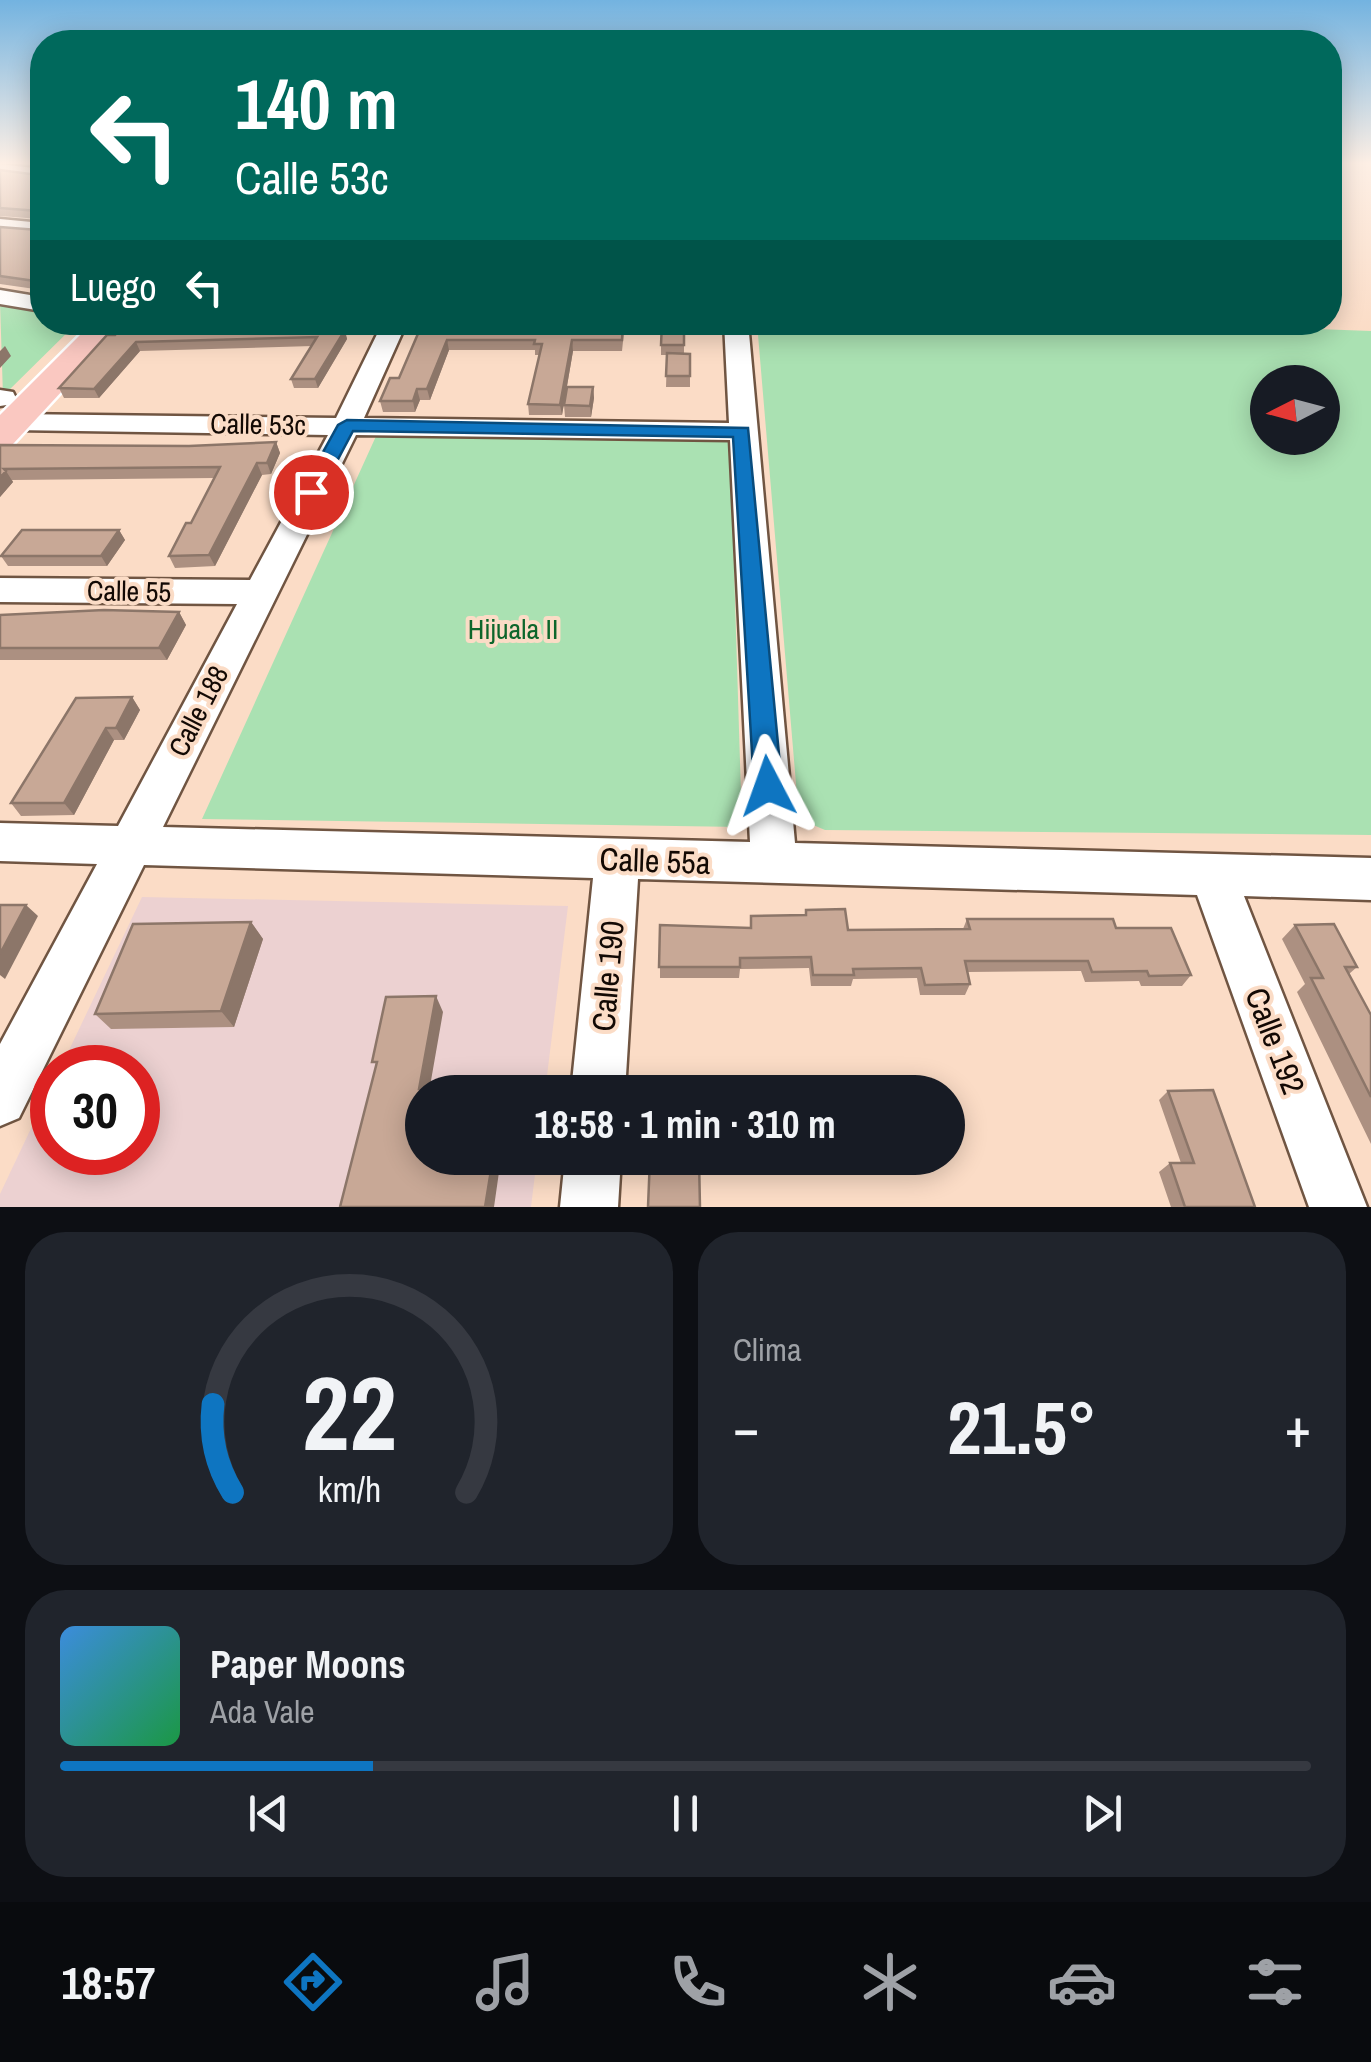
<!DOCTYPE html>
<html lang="es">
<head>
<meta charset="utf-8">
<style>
  :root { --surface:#171b24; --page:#20242c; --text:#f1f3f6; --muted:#9ea1a6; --line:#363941; --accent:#0e75c1 }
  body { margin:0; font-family:"Archivo Narrow",sans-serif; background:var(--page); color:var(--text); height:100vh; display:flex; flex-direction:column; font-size:38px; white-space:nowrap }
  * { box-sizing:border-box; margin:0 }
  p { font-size:32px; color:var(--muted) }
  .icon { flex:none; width:55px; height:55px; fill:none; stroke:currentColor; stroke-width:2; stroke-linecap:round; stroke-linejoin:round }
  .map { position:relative; height:1207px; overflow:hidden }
  .drawer { display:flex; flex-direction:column; gap:25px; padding:25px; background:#0d0f14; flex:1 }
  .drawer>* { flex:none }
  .banner { position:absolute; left:30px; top:30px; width:1312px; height:305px; border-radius:40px; box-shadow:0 5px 25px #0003; background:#00695c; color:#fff; overflow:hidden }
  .needle { width:65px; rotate:264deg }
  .tools { position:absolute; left:1250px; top:365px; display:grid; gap:20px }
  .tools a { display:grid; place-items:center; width:90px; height:90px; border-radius:50%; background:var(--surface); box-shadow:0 5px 25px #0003; font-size:50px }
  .speed { position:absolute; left:30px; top:1045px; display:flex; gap:20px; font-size:50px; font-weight:700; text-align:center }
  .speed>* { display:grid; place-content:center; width:130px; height:130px; border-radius:50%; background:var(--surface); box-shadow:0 5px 25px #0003; line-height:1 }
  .speed .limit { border:15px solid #d22; background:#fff; color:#111 }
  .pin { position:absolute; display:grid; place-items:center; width:85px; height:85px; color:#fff; margin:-42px; border:5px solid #fff; border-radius:50%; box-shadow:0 2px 10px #0007 }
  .me { position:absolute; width:110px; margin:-55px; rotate:356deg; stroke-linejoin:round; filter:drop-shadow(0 0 8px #0008) }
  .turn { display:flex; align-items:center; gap:35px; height:210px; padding:0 40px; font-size:45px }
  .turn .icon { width:130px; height:130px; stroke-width:2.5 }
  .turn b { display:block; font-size:70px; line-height:85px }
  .then { display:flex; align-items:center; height:95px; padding:0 40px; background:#0003; gap:20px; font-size:38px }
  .big { font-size:75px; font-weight:700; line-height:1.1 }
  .drawer .card { flex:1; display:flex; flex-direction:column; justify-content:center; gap:15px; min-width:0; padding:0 35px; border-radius:40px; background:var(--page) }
  .drawer .dial { align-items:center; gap:0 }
  .dial svg { height:260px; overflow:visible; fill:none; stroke:var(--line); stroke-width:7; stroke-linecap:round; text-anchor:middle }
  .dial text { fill:var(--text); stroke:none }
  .song { display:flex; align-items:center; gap:30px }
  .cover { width:120px; height:120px; border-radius:15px; background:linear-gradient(135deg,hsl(210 70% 55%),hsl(140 70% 35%)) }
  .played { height:10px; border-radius:5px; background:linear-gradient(90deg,var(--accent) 25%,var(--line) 25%) }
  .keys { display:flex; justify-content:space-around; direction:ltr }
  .heat { display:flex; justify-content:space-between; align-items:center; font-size:55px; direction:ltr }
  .drawer .tiles { flex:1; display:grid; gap:25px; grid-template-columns:1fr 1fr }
  .card:last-child { grid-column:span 2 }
  .trip { position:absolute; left:405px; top:1075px; width:560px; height:100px; border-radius:50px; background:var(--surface); box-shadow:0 5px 25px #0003; font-weight:700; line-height:100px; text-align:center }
  .menu { display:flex; height:160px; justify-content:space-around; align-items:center; background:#090b0e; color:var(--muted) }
  .menu .icon { width:70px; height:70px }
  .menu .on { color:var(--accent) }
  .menu b { font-size:45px; color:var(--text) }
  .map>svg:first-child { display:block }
  .education { fill:#ecd1d1 }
  .green { fill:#aae1b2; fill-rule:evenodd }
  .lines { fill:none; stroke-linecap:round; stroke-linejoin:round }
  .minor-casing { stroke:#705542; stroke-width:5 }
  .major-casing { stroke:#fff; stroke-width:5 }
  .minor { fill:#fff; fill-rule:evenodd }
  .major { fill:#fac8c1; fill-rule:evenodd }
  .wall { fill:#ac9081 }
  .shaded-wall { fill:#8c7669 }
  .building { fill:#c8a896; stroke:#8c7669; stroke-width:2.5 }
  .route { fill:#0e75c1; stroke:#094c7d; stroke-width:2.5 }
  .labels { text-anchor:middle; stroke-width:8; stroke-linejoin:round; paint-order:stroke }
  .street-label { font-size:28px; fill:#130904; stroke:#fbdcc6 }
  .park-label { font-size:28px; fill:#0d662b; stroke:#fbdcc6 }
  .near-street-label { font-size:32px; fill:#130904; stroke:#fbdcc6 }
</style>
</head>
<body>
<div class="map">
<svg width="1371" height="1207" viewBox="0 0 1371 1207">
  <rect width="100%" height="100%" fill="#fbdcc6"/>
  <!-- education -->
  <path class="education" d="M 142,897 L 568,906 L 545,1092 L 422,1092 L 422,1158 L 537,1158 L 531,1207 L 0,1207 L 0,1194 L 52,1084 L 52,1152 L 138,1152 L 138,1068 L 61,1067 Z"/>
  <!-- green -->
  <path class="green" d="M 0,302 L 42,307 L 42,322 L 77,323 L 3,396 Z
    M 1160,323 L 1371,331 L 1371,835 L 825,830 L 799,819 L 757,323 ZM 1322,382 L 1322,438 L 1268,438 L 1268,382 Z
    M 377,434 L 730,438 L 742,827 L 202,819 Z"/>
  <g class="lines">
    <!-- minor casing -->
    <g class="minor-casing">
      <path id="minor" d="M 0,164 L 42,169 L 42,179 L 0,174 Z
        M 0,219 L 42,223 L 42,235 L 0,231 Z
        M 0,290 L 42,297 L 42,311 L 0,304 Z
        M 383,322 L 407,322 L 364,418 L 729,423 L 724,322 L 748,322 L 795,843 L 1371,858 L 1371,900 L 1244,896 L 1367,1207 L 1309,1207 L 1197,895 L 638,879 L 625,1092 L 571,1092 L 593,878 L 144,865 L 19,1118 L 0,1126 L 0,1044 L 97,864 L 0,861 L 0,823 L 118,826 L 237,604 L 0,602 L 0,578 L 250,580 L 328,435 L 14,430 L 0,422 L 14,414 L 336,418 ZM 356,435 L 730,440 L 750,842 L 163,827 Z
        M 0,390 L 13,392 L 16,398 L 13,404 L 0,406 Z
        M 565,1158 L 621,1158 L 618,1207 L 560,1207 Z"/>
    </g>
    <!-- major casing -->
    <g class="major-casing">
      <path id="major" d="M 93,322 L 126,322 L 13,444 L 0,447 L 0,415 Z"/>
    </g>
    <!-- minor -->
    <use href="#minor" class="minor"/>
    <!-- major -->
    <use href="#major" class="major"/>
  </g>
  <!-- wall -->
  <path class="wall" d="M 28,164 L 42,164 L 42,290 L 0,284 L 0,227 L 38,230 L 42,227 L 40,219 L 0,216 L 0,170 L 38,175 L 42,171 L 42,166 Z
    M 625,322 L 622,351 L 573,351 L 562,415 L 529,415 L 528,404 L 540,355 L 535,355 L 535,350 L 449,350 L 430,400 L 420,400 L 415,412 L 383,412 L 380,401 L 399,378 L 430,329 Z
    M 684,322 L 684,354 L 690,354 L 690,387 L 666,387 L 667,355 L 661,355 L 661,345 Z
    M 344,330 L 347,339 L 318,388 L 294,388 L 291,379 L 312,346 L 140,351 L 99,398 L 64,398 L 59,388 L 107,335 Z
    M 593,387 L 594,398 L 591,417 L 565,417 L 564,405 Z
    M 276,442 L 280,453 L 271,474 L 262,475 L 215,566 L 175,568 L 169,556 L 191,523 L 214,478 L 12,480 L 13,482 L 0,497 L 0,445 L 189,446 Z
    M 119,530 L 125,540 L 107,566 L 8,566 L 1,556 Z
    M 179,612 L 186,625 L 167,660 L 0,660 L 0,615 Z
    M 132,697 L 140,710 L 124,740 L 114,740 L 74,815 L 21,816 L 11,803 Z
    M 806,910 L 848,930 L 963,929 L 967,919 L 1116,928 L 1191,975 L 1182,986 L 1141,986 L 1139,981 L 1085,982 L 1081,971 L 967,972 L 970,984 L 965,995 L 920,995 L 917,978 L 853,979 L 851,986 L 811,986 L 809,968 L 740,969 L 739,978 L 660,978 L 660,925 L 750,928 L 751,916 L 805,915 Z
    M 251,922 L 263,939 L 234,1027 L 111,1029 L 95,1014 Z
    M 1295,925 L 1357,967 L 1349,974 L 1371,1015 L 1371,1144 L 1297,992 L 1305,984 L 1282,939 Z
    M 1168,1091 L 1255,1207 L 1171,1207 L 1159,1172 L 1170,1163 L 1181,1163 L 1159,1100 Z"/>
  <!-- shaded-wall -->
  <path class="shaded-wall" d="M 341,322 L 349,322 L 339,339 L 336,330 Z
    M 345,330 L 347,339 L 318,388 L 315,379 Z
    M 447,340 L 449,350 L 430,400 L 427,389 Z
    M 572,340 L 573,351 L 562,415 L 560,405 Z
    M 136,342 L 140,351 L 99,398 L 94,389 Z
    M 5,346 L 11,356 L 0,368 L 0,351 Z
    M 593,387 L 594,398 L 591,417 L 590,406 Z
    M 417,389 L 420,400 L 415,412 L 413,401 Z
    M 276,442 L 280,453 L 271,474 L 267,463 Z
    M 257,463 L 262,475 L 215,566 L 209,555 Z
    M 6,471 L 13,482 L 0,497 L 0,478 Z
    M 119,530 L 125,540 L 107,566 L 101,556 Z
    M 179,612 L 186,625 L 167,660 L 159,648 Z
    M 132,697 L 140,710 L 124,740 L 116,728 Z
    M 106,728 L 114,740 L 74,815 L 64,803 Z
    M 26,905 L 38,916 L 5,979 L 0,975 L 0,954 Z
    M 251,922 L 263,939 L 234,1027 L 221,1011 Z
    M 436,996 L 443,1012 L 429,1092 L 419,1089 Z
    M 493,1158 L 501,1158 L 494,1207 L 485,1207 Z"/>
  <!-- building -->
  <path class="building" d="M 42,164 L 42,282 L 0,276 L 0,227 L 38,230 L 42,227 L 38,211 L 0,208 L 0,170 L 38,175 L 42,171 Z
    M 126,322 L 341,322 L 336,330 L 345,330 L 315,379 L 291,379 L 317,337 L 136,342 L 94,389 L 59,388 L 107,335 L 115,335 Z
    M 433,322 L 623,322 L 622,340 L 572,340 L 560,405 L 528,404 L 542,344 L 534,344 L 535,340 L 447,340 L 427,389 L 417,389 L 413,401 L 380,401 L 390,378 L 399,378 L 420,329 L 430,329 Z
    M 662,322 L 684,322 L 684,345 L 661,345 Z
    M 667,353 L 690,354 L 690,376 L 666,376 Z
    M 567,387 L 593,387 L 590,406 L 564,405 Z
    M 276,442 L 267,463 L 257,463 L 209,555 L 169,556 L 186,523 L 191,523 L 220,467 L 4,469 L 6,471 L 0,478 L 0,445 L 189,446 Z
    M 22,530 L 119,530 L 101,556 L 1,556 Z
    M 104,610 L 179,612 L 159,648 L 0,648 L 0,615 Z
    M 132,697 L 116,728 L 106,728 L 64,803 L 11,803 L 76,698 Z
    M 0,905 L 26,905 L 0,954 Z
    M 845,909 L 848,930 L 970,929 L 967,919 L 1113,919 L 1116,928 L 1171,928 L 1191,975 L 1149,976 L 1147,971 L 1092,972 L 1088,961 L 965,961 L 970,984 L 925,985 L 921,968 L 853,969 L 854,975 L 813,975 L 811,957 L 740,958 L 740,967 L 659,967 L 660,925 L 751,928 L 751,916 L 806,915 L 806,910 Z
    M 251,922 L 221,1011 L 95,1014 L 133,924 Z
    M 1334,924 L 1357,967 L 1345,967 L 1371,1015 L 1371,1097 L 1311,978 L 1323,978 L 1295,925 Z
    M 436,996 L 419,1089 L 504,1092 L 422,1092 L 422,1158 L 493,1158 L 485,1207 L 340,1207 L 377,1062 L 372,1062 L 386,997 Z
    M 723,1086 L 723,1092 L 653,1092 L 653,1087 Z
    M 1213,1090 L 1255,1207 L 1185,1207 L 1170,1163 L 1194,1163 L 1168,1091 Z
    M 650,1158 L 699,1158 L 700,1207 L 648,1207 Z"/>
  <!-- sky -->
  <linearGradient id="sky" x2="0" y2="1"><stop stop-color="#73b3e0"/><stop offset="0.49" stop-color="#fdefe5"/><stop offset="1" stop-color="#fdefe5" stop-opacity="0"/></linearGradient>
  <rect width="1371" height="333" fill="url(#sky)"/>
  <!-- route -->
  <path class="route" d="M 347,420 L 748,428 L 782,786 L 778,794 L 768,797 L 758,794 L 754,786 L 733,437 L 353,431 L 318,497 L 304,497 L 301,492 L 338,425 Z"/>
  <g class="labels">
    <!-- street labels -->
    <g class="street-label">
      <text transform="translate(258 424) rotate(1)" y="10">Calle 53c</text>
      <text transform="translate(129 591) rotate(1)" y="10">Calle 55</text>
      <text transform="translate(198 711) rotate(-63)" y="10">Calle 188</text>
    </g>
    <!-- park labels -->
    <g class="park-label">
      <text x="513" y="639">Hijuala II</text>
    </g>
    <!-- near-street labels -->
    <g class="near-street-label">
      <text transform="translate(655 861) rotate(2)" y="11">Calle 55a</text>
      <text transform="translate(608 976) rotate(-85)" y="11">Calle 190</text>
      <text transform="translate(1275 1041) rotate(69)" y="11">Calle 192</text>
    </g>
  </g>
</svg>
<div class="tools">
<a><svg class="needle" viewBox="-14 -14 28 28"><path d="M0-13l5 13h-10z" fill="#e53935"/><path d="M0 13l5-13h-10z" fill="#9ea1a6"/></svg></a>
</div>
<div class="speed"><div class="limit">30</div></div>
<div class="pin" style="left:311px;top:492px;background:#d93025"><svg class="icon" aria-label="arrive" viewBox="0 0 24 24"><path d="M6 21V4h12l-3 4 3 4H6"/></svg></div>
<svg class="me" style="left:768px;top:786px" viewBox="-20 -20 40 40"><path d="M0-17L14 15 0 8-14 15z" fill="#0e75c1" stroke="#fff" stroke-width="4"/></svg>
<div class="trip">18:58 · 1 min · 310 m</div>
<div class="banner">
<div class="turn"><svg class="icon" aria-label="left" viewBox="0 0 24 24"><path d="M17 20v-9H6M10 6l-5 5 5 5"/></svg><div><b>140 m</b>Calle 53c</div></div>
<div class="then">Luego<svg class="icon" aria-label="left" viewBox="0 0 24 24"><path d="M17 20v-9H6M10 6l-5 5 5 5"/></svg></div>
</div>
</div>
<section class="drawer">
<div class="tiles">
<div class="card dial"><svg viewBox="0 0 100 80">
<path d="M14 69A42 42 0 1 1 86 69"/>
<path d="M14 69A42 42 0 0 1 8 42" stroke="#0e75c1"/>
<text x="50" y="56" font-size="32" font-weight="700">22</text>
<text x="50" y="72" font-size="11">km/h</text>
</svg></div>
<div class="card"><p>Clima</p>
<div class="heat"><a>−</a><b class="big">21.5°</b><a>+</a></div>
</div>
<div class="card">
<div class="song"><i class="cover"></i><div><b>Paper Moons</b><p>Ada Vale</p></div></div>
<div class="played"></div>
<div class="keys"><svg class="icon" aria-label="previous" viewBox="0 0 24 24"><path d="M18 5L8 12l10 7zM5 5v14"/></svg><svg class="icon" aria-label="pause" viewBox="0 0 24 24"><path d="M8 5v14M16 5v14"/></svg><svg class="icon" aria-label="next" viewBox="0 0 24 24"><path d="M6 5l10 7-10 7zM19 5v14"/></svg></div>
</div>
</div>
</section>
<nav class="menu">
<b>18:57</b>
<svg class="icon on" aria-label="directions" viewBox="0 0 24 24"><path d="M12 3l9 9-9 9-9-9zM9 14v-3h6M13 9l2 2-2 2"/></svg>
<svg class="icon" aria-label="music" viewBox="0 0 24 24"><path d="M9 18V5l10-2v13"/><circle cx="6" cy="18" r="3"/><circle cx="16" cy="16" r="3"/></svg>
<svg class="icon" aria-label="phone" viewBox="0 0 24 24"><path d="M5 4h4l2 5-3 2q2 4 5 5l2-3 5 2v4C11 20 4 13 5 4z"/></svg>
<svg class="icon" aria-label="climate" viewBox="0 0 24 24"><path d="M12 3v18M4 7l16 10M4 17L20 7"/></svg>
<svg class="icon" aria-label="car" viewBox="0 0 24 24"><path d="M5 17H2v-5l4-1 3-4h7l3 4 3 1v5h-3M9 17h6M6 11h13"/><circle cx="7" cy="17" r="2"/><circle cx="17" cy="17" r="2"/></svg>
<svg class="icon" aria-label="filters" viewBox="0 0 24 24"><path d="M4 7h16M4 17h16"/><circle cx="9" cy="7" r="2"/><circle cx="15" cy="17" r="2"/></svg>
</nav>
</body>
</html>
